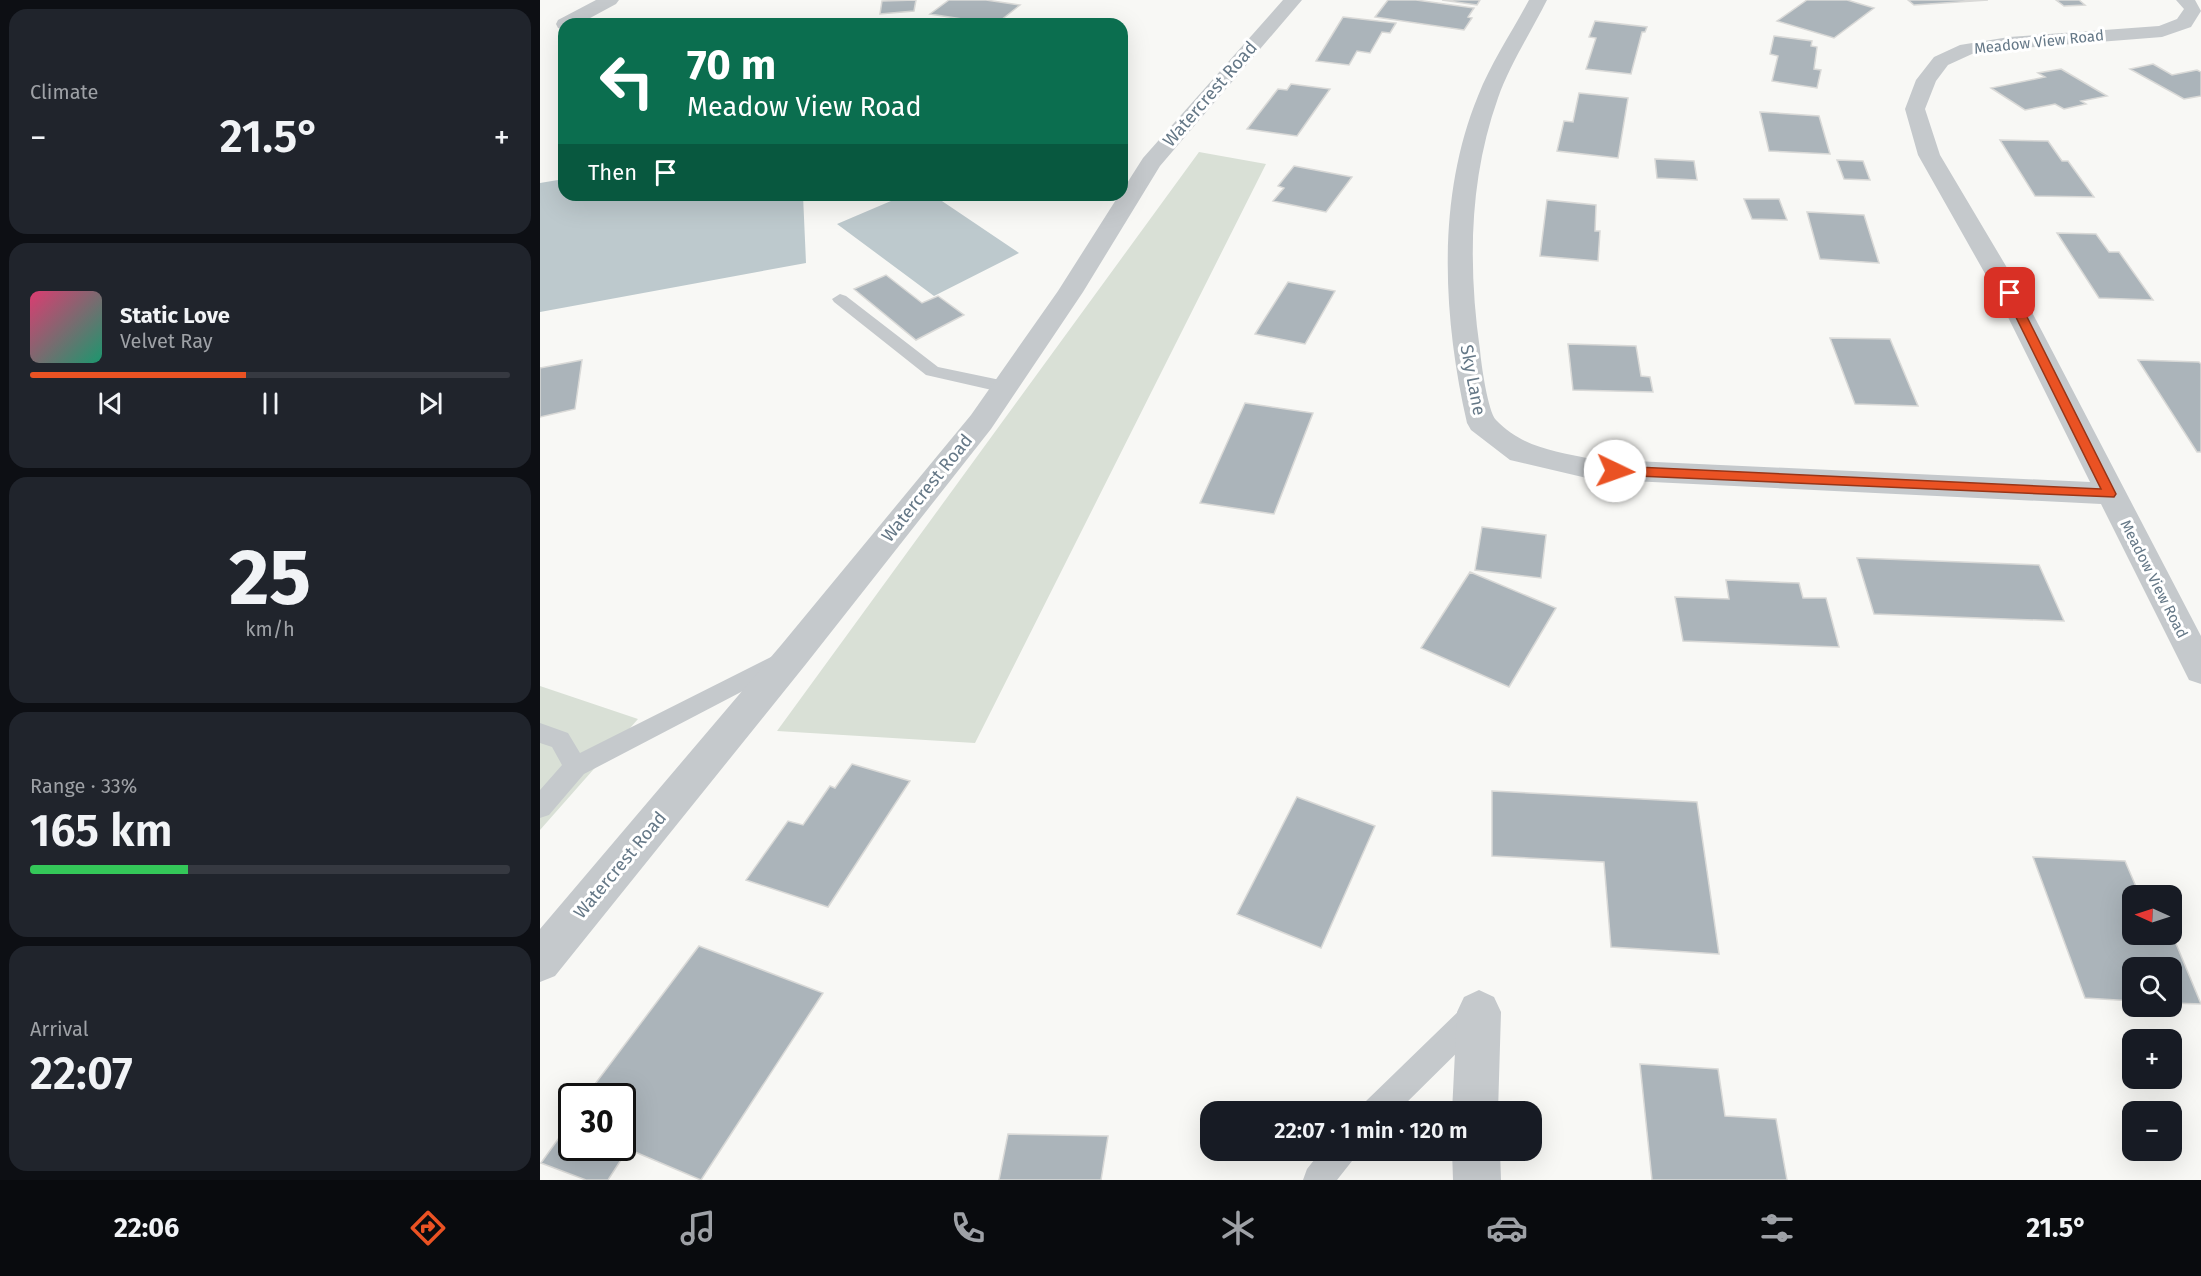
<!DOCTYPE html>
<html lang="en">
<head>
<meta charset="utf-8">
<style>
  :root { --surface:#171b24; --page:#20242c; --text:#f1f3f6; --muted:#9ea1a6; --line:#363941; --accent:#ea5223 }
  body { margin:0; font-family:"Fira Sans",sans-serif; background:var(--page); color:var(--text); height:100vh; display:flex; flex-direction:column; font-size:22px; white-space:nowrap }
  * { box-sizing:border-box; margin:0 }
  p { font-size:20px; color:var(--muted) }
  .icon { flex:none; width:33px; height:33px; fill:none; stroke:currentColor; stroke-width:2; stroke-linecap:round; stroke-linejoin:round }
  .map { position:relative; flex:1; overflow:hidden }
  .sheet { display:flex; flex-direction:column; gap:9px; padding:9px; background:#0d0f14; width:540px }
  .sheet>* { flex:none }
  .banner { position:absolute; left:18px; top:18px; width:570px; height:183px; border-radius:18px; box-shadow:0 6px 24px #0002; background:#0b6e4f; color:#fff; overflow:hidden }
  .needle { width:39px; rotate:273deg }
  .controls { position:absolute; left:1582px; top:885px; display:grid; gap:12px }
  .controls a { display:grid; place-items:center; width:60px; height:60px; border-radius:12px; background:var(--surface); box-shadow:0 6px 24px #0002; font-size:30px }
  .speed { position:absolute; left:18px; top:1083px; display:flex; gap:12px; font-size:30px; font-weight:700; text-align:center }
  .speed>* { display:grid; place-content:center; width:78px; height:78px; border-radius:50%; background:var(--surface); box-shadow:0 6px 24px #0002; line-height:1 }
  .speed .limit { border:3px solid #111; border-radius:9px; background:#fff; color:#111 }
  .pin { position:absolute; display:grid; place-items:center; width:51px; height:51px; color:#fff; margin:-26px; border-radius:12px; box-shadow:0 3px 9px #0006 }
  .me { position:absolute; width:66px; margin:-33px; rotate:93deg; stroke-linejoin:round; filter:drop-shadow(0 0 4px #0008) }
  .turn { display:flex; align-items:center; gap:21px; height:126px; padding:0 30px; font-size:27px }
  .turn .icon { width:78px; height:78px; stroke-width:2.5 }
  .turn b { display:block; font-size:42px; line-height:51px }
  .then { display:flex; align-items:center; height:57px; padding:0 30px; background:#0003; gap:12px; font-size:22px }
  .big { font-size:45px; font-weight:600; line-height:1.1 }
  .sheet .tile { flex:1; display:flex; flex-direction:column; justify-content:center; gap:9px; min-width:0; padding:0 21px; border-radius:18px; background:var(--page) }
  .sheet .dial { align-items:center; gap:0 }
  .dial b { font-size:78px; line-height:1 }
  .song { display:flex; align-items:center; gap:18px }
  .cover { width:72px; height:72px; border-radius:9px; background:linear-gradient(135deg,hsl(340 70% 55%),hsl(160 70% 35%)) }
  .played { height:6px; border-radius:3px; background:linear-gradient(90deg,var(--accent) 45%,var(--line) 45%) }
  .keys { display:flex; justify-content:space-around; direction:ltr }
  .heat { display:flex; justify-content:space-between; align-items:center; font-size:33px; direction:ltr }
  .charge { height:9px; border-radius:4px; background:linear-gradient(90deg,#34c759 33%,var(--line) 0) }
  .trip { position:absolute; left:660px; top:1101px; width:342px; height:60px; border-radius:18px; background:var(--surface); box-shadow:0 6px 24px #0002; font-weight:600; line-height:60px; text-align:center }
  .tab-bar { display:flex; height:96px; justify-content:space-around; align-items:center; background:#090b0e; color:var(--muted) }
  .tab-bar .icon { width:42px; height:42px }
  .tab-bar .active { color:var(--accent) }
  .tab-bar b { font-size:27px; color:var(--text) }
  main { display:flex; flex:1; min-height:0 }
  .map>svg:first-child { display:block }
  .green { fill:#d9e0d6 }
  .water { fill:#bdc9cd }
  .building { fill:#abb4ba; stroke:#d9d9d7; stroke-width:1.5 }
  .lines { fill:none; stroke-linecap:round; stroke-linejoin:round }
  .service { fill:#c5c9cc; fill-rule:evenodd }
  .minor { fill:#c5c9cc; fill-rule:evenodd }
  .route { fill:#ea5223; stroke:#983517; stroke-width:1.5 }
  .labels { text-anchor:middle; stroke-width:6; stroke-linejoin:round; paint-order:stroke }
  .far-street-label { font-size:15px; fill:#657887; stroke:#fff }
  .street-label { font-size:18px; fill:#657887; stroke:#fff }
</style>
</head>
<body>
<main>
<section class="sheet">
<div class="tile"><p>Climate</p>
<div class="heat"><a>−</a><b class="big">21.5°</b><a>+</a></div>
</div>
<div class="tile">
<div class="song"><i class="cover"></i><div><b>Static Love</b><p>Velvet Ray</p></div></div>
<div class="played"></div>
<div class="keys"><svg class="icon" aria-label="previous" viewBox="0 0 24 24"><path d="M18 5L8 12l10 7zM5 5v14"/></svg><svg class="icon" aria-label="pause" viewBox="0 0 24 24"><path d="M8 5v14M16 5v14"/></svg><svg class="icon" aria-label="next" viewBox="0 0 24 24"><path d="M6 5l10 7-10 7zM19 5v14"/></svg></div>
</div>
<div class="tile dial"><b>25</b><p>km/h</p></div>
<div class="tile"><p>Range · 33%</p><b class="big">165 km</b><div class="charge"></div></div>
<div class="tile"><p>Arrival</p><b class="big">22:07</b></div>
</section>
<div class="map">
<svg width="1661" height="1180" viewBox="0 0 1661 1180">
  <rect width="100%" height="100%" fill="#f8f8f5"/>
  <!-- green -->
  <path class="green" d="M 659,152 L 726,164 L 435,743 L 237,731 Z
    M 0,686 L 98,719 L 0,830 Z"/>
  <!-- water -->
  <path class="water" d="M 24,179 L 24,195 L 263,195 L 266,263 L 0,312 L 0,183 Z
    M 365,195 L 393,195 L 479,253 L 394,296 L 297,224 Z"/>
  <!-- building -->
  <path class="building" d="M 376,0 L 374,11 L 340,14 L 342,1 Z
    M 409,0 L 446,0 L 480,5 L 456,24 L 415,24 L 422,19 L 390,14 Z
    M 848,0 L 876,0 L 934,8 L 928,17 L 932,18 L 924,30 L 835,17 Z
    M 902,0 L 940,0 L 937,5 Z
    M 1267,0 L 1307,0 L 1334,8 L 1294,38 L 1237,21 Z
    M 1368,0 L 1448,0 L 1374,5 Z
    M 1516,0 L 1539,0 L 1545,5 L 1524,6 Z
    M 803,17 L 856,23 L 850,33 L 842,32 L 830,53 L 817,51 L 809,65 L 776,61 Z
    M 1055,21 L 1107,27 L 1105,32 L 1102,32 L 1091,74 L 1046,69 L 1056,38 L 1049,37 Z
    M 1234,36 L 1272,41 L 1271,46 L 1277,47 L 1274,69 L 1281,70 L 1277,88 L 1232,81 L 1238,56 L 1230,54 Z
    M 1613,64 L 1632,75 L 1657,70 L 1661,72 L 1661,96 L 1644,99 L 1590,69 Z
    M 1521,69 L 1567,96 L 1541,101 L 1546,104 L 1524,109 L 1515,104 L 1485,110 L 1451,88 L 1505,77 L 1498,73 Z
    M 751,84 L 790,89 L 757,136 L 707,129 L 738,89 L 747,90 Z
    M 1039,93 L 1088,98 L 1078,158 L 1017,151 L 1024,121 L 1033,122 Z
    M 1220,112 L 1279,116 L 1290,154 L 1229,151 Z
    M 1460,140 L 1508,141 L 1522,161 L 1528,161 L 1554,197 L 1495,196 Z
    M 1115,159 L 1154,161 L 1157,180 L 1117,178 Z
    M 1297,160 L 1323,161 L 1330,180 L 1304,179 Z
    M 754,166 L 812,177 L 786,212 L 733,201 L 744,188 L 738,186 Z
    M 1204,199 L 1239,199 L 1247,220 L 1212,219 Z
    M 1007,200 L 1056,205 L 1055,231 L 1060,231 L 1058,261 L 1000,256 Z
    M 1267,212 L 1324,215 L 1339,263 L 1280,259 Z
    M 1517,233 L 1556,234 L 1569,252 L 1579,252 L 1613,300 L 1559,298 Z
    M 346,275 L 382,303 L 398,296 L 424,315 L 376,340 L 314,289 Z
    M 748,282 L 795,291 L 765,344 L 715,334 Z
    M 1290,338 L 1350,339 L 1378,406 L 1315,404 Z
    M 1028,344 L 1096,346 L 1101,376 L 1110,377 L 1113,392 L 1033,390 Z
    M 42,360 L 35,409 L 0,417 L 0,368 Z
    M 1598,360 L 1659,362 L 1661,364 L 1661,452 L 1657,452 Z
    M 705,403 L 773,413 L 734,514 L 660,503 Z
    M 942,527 L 1006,535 L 1001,578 L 935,570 Z
    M 1317,558 L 1499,565 L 1524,621 L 1334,614 Z
    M 930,572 L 1016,608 L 969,687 L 881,648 Z
    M 1186,580 L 1259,583 L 1263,598 L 1286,598 L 1299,647 L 1143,641 L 1135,597 L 1189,599 Z
    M 312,764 L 370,781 L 288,907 L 206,880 L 248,821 L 263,825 L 290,786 L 295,788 Z
    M 952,791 L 1157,802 L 1179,954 L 1071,947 L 1064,862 L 952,856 Z
    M 757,797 L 835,826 L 781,948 L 697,914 Z
    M 1493,857 L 1585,861 L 1600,896 L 1593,896 L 1593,934 L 1632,934 L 1661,1004 L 1632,1003 L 1632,968 L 1593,968 L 1593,1001 L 1545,998 Z
    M 159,946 L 283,993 L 161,1180 L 88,1149 L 68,1180 L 46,1180 L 1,1163 L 29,1124 L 26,1123 L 32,1116 L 32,1148 L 82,1148 L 82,1096 L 46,1096 Z
    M 1100,1064 L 1178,1069 L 1185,1116 L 1236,1119 L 1247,1180 L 1112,1180 Z
    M 468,1134 L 568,1136 L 561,1180 L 459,1180 Z"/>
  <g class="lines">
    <!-- service -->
    <path class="service" d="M 300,294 L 306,296 L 398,367 L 465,381 L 471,383 L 474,387 L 471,391 L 465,393 L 386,375 L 294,302 L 292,299 Z
      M 241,652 L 249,655 L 252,661 L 249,667 L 44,774 L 9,815 L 0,818 L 0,790 L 22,765 L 12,747 L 0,743 L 0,723 L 28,733 L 40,753 Z
      M 936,1000 L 946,1004 L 950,1014 L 946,1024 L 857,1112 L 820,1112 L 825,1102 L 926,1004 Z
      M 782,1150 L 816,1150 L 812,1161 L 797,1180 L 763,1180 L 767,1169 Z"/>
    <!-- minor -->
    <path class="minor" d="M 56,0 L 79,0 L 76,4 L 39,24 L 24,24 L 24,29 L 18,28 L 16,24 L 18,20 Z
      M 743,0 L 762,0 L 620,166 L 543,292 L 451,429 L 266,664 L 15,976 L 0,982 L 0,929 L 242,644 L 431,415 L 518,291 L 579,195 L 582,195 L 582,191 L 603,158 Z
      M 989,0 L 1007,0 C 992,30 969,66 958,98 C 929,179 928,266 940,350 C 941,363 948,412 956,420 C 983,448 1015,451 1051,459 L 1550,482 L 1456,293 L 1378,155 L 1365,109 L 1376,80 L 1394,57 L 1420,45 L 1469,37 L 1619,26 L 1637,19 L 1644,9 L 1636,0 L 1655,0 L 1661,11 L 1651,27 L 1622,37 L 1469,49 L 1432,54 L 1408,65 L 1396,81 L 1385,109 L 1400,155 L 1482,293 L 1661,636 L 1661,684 L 1649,680 L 1561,504 L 1051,479 L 970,460 L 931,430 L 927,423 C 903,318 896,198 938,96 C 951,63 972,32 989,0 Z
      M 939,990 L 954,997 L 961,1012 L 958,1112 L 912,1112 L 917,1012 L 924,997 Z
      M 912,1150 L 960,1150 L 961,1180 L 913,1180 Z"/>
  </g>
  <!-- route -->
  <path class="route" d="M 1470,290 L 1475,293 L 1576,494 L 1574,497 L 1075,475 L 1069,471 L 1075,466 L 1561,489 L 1464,293 Z"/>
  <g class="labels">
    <!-- far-street labels -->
    <g class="far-street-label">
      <text transform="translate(1499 42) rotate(-6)" y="5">Meadow View Road</text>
      <text transform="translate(1614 579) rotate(63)" y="5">Meadow View Road</text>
    </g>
    <!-- street labels -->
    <g class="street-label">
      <text transform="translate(670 94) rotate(-49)" y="6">Watercrest Road</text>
      <text transform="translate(933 380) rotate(79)" y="6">Sky Lane</text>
      <text transform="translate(387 488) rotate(-51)" y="6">Watercrest Road</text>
      <text transform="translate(80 865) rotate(-50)" y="6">Watercrest Road</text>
    </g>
  </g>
</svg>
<div class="controls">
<a><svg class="needle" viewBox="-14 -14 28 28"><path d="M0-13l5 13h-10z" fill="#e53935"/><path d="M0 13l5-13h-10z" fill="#9ea1a6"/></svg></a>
<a><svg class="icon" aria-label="search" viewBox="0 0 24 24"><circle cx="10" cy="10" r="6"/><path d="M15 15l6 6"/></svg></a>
<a>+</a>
<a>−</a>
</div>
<div class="speed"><div class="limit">30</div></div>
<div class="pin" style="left:1470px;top:293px;background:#d93025"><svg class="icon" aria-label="arrive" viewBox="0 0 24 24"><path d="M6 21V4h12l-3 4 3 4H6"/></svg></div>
<svg class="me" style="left:1075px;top:471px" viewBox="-20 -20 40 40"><circle r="19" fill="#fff"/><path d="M0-13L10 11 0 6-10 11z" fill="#ea5223"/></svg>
<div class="trip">22:07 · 1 min · 120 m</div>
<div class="banner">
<div class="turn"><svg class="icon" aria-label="left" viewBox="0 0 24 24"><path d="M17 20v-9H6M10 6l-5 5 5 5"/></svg><div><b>70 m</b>Meadow View Road</div></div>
<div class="then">Then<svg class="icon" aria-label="arrive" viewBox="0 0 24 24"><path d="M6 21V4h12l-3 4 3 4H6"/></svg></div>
</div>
</div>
</main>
<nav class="tab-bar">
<b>22:06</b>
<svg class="icon active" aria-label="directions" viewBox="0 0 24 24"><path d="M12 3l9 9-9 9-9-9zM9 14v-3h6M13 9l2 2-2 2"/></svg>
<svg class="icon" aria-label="music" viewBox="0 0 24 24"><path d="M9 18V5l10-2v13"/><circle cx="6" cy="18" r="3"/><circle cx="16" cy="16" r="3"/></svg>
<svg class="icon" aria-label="phone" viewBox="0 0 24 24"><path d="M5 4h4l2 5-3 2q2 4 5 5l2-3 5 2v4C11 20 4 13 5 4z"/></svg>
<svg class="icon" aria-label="climate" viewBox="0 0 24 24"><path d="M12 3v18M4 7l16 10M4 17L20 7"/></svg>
<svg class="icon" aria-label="car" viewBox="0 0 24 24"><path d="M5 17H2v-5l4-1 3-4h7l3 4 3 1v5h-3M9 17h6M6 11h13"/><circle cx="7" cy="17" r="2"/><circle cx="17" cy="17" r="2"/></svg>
<svg class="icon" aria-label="filters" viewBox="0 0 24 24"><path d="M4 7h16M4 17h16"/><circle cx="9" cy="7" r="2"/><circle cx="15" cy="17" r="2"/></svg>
<b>21.5°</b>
</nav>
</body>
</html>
